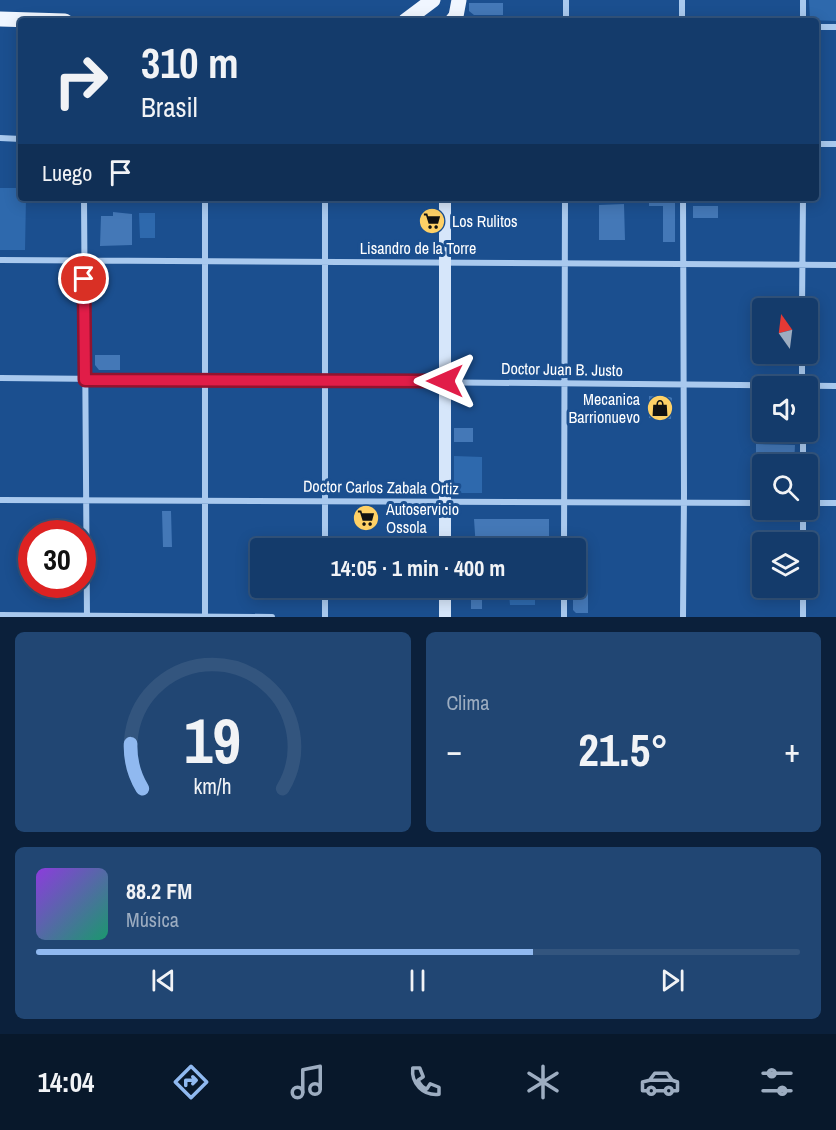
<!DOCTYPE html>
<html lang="es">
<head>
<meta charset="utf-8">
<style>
  :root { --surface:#143b6b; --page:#214673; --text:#f1f3f6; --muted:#9dadc1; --line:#33557e; --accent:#90b9f0 }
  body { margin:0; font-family:"Archivo Narrow",sans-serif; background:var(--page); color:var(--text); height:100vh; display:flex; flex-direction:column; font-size:22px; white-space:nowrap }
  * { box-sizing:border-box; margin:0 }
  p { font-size:20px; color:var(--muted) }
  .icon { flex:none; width:33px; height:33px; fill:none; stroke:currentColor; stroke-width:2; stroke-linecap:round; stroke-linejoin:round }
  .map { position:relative; height:617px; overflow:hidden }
  .drawer { display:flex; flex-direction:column; gap:15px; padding:15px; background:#0b203b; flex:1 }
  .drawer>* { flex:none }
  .hud { position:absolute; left:18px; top:18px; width:801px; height:183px; border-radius:6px; box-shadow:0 3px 15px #0003,0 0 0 2px var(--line); background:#143b6b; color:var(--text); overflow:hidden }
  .needle { width:39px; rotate:346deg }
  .controls { position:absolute; left:752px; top:298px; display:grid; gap:12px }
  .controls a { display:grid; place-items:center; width:66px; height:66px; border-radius:6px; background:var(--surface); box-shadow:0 3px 15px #0003,0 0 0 2px var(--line); font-size:30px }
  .speed { position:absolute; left:18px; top:520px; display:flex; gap:12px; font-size:30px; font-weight:700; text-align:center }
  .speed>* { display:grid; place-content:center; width:78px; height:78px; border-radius:50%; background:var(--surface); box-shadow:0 3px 15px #0003,0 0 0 2px var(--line); line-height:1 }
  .speed .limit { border:9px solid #d22; background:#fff; color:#111 }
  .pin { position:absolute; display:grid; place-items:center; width:51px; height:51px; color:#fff; margin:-26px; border:3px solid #fff; border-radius:50%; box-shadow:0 2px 6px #0007 }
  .me { position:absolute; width:66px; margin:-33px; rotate:270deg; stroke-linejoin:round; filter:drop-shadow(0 0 4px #0008) }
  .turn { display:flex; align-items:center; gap:21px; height:126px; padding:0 24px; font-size:27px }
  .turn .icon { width:78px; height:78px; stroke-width:2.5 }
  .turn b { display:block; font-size:42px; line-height:51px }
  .then { display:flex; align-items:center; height:57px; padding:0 24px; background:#0003; gap:12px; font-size:22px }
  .big { font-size:45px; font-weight:700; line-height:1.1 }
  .drawer .widget { flex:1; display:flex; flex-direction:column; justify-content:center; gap:9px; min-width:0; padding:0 21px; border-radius:9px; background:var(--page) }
  .drawer .dial { align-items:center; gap:0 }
  .dial svg { height:156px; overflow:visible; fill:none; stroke:var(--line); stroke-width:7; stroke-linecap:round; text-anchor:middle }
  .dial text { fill:var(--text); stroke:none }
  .song { display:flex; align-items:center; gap:18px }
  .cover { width:72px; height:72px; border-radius:9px; background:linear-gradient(135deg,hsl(270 70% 55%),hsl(160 70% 35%)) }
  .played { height:6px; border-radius:3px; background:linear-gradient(90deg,var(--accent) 65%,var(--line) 65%) }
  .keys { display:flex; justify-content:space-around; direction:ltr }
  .heat { display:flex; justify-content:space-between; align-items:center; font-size:33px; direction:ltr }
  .drawer .tiles { flex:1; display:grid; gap:15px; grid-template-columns:1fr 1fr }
  .widget:last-child { grid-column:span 2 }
  .trip { position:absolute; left:250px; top:538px; width:336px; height:60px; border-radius:6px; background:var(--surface); box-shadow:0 3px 15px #0003,0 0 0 2px var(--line); font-weight:700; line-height:60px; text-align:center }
  .menu { display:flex; height:96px; justify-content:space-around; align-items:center; background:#08182b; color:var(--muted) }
  .menu .icon { width:42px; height:42px }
  .menu .on { color:var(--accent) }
  .menu b { font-size:27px; color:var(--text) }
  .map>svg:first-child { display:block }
  .green { fill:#2e69ad }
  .building { fill:#4478b7 }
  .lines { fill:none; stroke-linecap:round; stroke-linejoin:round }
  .street { stroke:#a9c9ee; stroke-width:6 }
  .secondary { stroke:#d6e6fa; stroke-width:12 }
  .primary { stroke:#f0f6ff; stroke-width:15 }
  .route-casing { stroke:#92132f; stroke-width:15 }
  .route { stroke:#e11d48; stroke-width:10 }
  .labels { text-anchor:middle; stroke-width:6; stroke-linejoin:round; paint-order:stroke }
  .poi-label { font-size:16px; fill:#fff; stroke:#1b4f8f; text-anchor:start }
  .street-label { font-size:16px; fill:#fff; stroke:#1b4f8f }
</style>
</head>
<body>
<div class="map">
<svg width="836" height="617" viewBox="0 0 836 617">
  <rect width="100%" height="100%" fill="#1b4f8f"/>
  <!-- green -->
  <path class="green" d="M 809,0 L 836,0 L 836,21 L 810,20 Z
    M 0,188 L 21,188 L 21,198 L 26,198 L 25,250 L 0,250 Z
    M 142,198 L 199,198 L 199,203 L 142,203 Z
    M 139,213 L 155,213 L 155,238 L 140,238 Z
    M 454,456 L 482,457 L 482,493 L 457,493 L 454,488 Z
    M 483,588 L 535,588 L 535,605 L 510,605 L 509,595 L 483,595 Z"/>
  <!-- building -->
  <path class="building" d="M 469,3 L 503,3 L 503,15 L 474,15 L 469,11 Z
    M 649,198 L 675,198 L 675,242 L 663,242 L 663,206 L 649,206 Z
    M 624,204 L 625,240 L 599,240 L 599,205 Z
    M 693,206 L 718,206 L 718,218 L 693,218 Z
    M 113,212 L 132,214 L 132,245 L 100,246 L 101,216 L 113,216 Z
    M 95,355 L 120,355 L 120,370 L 99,370 L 95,365 Z
    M 649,396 L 670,397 L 672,398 L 671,419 L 649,418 Z
    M 454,428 L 473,428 L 473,442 L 454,442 Z
    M 756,444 L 795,445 L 794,465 L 762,465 L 762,470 L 756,470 Z
    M 359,510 L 372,510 L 372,526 L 359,526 Z
    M 162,511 L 171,511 L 172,547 L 163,547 Z
    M 474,519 L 549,519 L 549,537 L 553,537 L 553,549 L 536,549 L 536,539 L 519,539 L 519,549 L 476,549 Z
    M 473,588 L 482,588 L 482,609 L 471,609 L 471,599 L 463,599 L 463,589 Z
    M 573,589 L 588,589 L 588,613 L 576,613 L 573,610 Z"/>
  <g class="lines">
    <!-- street -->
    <path class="street" d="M 566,21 L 566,0
      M 682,21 L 682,0
      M 803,21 L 803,0
      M 816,27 L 836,27
      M 0,138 L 21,139
      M 816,144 L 836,144
      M 84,198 L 87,617
      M 205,198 L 205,617
      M 683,198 L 684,494 L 683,617
      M 0,260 L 836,265
      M 802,309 L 803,198
      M 0,378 L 836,386
      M 802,387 L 802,354
      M 803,432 L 803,465
      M 0,500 L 762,503
      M 807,503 L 836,503
      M 803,543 L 803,510
      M 325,549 L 325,198
      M 564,549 L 565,198
      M 325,588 L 325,617
      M 564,588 L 564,617
      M 0,615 L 272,617
      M 803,617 L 803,588"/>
    <!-- secondary -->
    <path class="secondary" d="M 445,549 L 445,198
      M 445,617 L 445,588"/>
    <!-- primary -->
    <path class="primary" d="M 0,19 L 65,21
      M 405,21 L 433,0
      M 452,21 L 456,16 L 459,0"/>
  </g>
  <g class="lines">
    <!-- route casing -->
    <g class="route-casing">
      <path id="route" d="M 84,279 L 85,380 L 445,381"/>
    </g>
    <!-- route -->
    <use href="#route" class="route"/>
  </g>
  <!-- icons -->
  <defs>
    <g id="supermarket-disc" transform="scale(1.35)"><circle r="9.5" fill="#ffd166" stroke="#1b4f8f"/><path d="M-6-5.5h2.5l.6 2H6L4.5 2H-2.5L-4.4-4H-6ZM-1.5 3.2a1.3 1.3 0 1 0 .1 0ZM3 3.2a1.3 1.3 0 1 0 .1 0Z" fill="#111"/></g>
    <g id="shop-disc" transform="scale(1.35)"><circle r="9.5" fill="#ffd166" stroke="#1b4f8f"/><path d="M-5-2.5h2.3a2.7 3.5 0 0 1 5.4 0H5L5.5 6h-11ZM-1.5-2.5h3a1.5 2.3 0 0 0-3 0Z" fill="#111"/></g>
  </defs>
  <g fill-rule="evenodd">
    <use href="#supermarket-disc" x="432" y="221"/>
    <use href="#shop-disc" x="660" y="408"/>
    <use href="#supermarket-disc" x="366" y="518"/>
  </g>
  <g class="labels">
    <!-- poi labels -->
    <g class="poi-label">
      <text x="452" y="227">Los Rulitos</text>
      <text x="640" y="405" text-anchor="end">Mecanica<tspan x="640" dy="18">Barrionuevo</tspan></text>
      <text x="386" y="515">Autoservicio<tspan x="386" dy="18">Ossola</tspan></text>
    </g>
    <!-- street labels -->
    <g class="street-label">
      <text x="418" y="254">Lisandro de la Torre</text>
      <text transform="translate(562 369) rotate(1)" y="6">Doctor Juan B. Justo</text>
      <text transform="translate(381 487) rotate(1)" y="6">Doctor Carlos Zabala Ortiz</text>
    </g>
  </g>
</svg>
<div class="controls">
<a><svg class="needle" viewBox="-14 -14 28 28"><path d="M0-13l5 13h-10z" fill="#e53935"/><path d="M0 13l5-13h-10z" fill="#9dadc1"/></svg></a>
<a><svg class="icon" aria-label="sound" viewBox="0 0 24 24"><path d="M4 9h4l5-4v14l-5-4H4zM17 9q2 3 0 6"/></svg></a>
<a><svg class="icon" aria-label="search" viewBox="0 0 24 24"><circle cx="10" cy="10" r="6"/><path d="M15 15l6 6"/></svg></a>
<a><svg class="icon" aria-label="layers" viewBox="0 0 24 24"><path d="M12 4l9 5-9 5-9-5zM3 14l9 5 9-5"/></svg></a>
</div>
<div class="speed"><div class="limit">30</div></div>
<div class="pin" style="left:84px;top:279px;background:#d93025"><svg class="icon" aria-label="arrive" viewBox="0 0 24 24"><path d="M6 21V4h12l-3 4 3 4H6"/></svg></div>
<svg class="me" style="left:445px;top:381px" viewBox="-20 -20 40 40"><path d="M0-17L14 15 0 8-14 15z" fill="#e11d48" stroke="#fff" stroke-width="4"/></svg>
<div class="trip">14:05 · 1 min · 400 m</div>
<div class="hud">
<div class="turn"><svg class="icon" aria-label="right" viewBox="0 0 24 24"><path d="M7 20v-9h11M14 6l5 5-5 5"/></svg><div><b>310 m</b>Brasil</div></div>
<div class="then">Luego<svg class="icon" aria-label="arrive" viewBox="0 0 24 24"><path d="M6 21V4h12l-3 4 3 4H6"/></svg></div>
</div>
</div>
<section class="drawer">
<div class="tiles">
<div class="widget dial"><svg viewBox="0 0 100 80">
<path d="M14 69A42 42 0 1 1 86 69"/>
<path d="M14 69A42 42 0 0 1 8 46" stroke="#90b9f0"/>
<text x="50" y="56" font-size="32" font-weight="700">19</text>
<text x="50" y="72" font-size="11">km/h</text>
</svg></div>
<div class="widget"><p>Clima</p>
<div class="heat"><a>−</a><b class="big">21.5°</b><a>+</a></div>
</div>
<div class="widget">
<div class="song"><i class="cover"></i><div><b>88.2 FM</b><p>Música</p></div></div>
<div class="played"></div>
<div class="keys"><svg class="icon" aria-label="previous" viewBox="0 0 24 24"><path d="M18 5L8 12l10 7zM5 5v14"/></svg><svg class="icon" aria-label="pause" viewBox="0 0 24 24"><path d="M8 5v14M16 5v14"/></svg><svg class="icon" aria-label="next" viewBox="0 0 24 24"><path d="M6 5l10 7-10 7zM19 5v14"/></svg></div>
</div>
</div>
</section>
<nav class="menu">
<b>14:04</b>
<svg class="icon on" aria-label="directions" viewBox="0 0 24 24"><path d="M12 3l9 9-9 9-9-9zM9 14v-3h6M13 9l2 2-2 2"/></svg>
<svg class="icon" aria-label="music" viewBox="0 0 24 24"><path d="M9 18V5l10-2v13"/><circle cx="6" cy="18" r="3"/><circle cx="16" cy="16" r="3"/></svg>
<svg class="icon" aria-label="phone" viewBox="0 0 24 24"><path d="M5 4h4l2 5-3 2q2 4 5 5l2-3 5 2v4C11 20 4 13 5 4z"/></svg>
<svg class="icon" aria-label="climate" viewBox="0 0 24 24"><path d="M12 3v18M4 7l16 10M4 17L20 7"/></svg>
<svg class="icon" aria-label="car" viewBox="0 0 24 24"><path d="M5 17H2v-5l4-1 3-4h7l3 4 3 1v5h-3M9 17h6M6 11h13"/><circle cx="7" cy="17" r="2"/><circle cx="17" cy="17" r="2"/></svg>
<svg class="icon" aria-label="filters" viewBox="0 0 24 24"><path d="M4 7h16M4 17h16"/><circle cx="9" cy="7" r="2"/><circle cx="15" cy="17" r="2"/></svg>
</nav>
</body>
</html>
